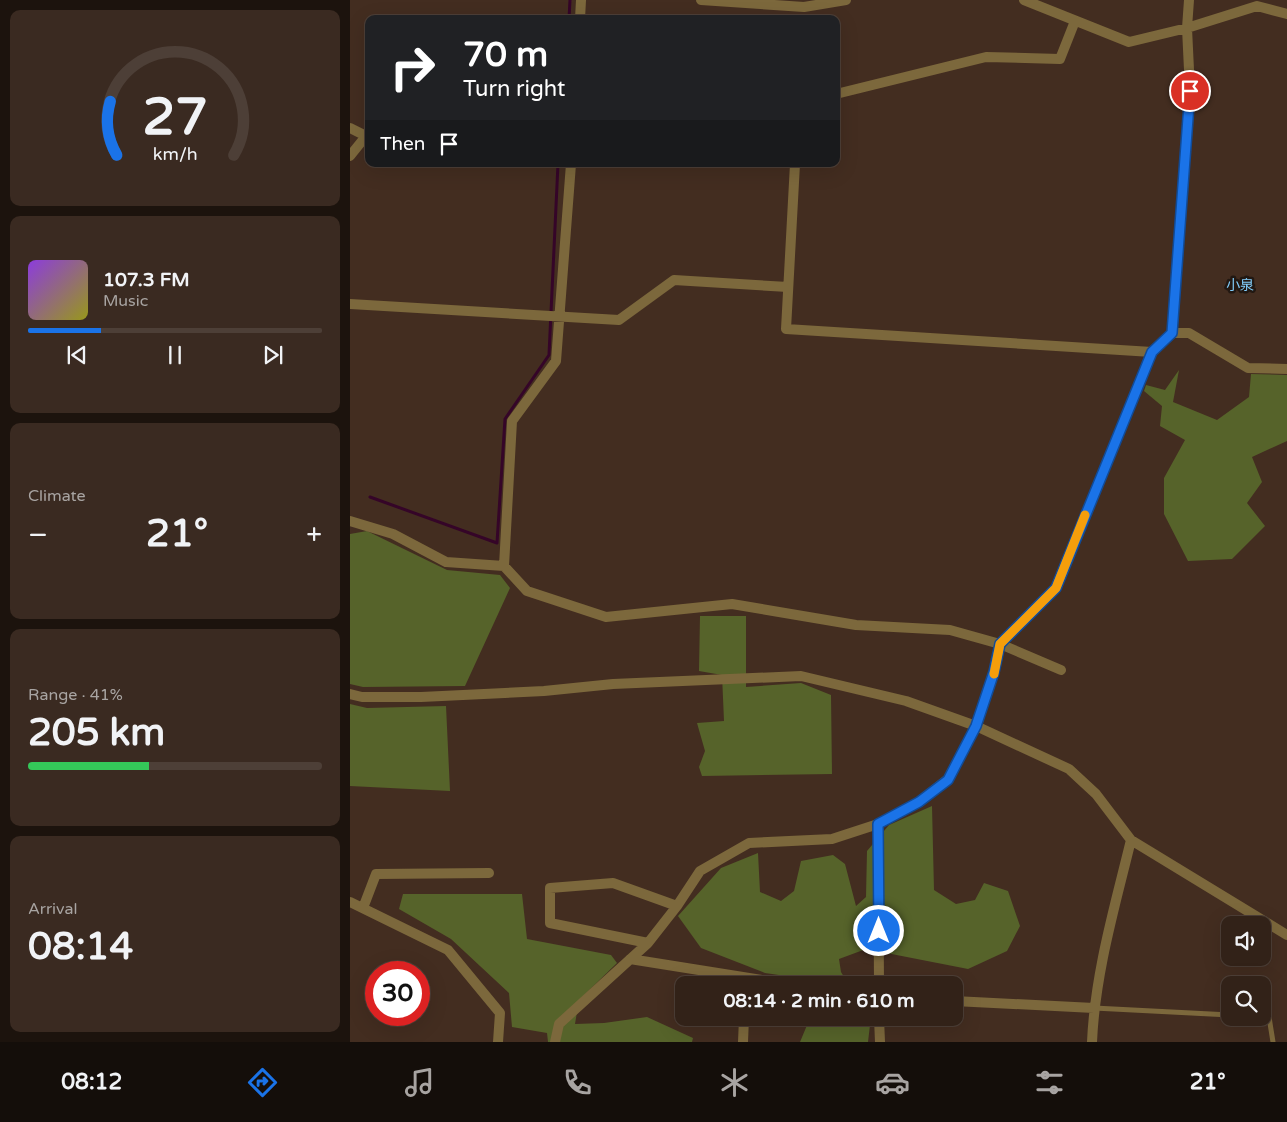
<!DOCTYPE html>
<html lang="en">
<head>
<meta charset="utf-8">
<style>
  :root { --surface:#322218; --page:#3a2a21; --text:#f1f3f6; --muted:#a8a4a2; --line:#4d3f37; --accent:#1a73e8 }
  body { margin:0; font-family:"Varela Round","Noto Sans JP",sans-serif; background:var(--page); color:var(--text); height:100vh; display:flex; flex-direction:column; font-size:19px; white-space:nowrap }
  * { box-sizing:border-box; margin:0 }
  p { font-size:16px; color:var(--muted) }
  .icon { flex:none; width:28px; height:28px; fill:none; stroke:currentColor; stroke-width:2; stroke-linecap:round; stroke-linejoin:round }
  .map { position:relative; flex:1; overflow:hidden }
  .details { display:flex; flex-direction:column; gap:10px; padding:10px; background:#1c130d; width:350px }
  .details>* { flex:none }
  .hud { position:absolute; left:15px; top:15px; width:475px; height:152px; border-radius:10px; box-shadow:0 5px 20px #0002,0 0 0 1px var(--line); background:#202124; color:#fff; overflow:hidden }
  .controls { position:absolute; left:871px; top:916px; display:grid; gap:10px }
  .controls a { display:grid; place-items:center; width:50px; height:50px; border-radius:10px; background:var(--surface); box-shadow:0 5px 20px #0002,0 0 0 1px var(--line); font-size:25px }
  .speed { position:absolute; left:15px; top:961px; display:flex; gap:10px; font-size:25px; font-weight:700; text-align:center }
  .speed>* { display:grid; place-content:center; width:65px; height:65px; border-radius:50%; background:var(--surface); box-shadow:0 5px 20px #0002,0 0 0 1px var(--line); line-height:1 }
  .speed .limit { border:8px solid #d22; background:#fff; color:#111 }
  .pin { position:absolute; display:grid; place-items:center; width:42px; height:42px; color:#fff; margin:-21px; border:2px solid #fff; border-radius:50%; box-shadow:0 1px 5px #0007 }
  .me { position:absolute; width:55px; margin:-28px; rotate:0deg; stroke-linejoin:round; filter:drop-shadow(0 0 4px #0008) }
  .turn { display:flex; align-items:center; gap:18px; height:105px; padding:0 15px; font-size:22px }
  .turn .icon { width:65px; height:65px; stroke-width:2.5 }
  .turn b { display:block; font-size:35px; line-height:42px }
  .then { display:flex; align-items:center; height:48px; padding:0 15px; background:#0003; gap:10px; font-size:19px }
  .big { font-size:38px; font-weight:700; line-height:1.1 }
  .details .tile { flex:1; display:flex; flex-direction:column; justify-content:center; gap:8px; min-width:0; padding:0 18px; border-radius:10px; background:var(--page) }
  .details .dial { align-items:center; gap:0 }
  .dial svg { height:130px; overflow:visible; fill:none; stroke:var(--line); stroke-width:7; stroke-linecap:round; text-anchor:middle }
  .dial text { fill:var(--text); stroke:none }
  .song { display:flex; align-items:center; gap:15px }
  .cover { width:60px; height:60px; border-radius:8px; background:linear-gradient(135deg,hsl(270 70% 55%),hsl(60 70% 35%)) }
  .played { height:5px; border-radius:2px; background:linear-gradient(90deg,var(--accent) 25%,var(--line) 25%) }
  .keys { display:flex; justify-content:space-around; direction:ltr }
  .heat { display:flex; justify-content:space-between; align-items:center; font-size:28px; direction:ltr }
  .charge { height:8px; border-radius:4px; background:linear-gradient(90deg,#34c759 41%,var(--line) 0) }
  .trip { position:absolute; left:325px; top:976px; width:288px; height:50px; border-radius:10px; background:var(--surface); box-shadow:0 5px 20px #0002,0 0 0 1px var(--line); font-weight:700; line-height:50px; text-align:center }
  .tab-bar { display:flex; height:80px; justify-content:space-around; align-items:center; background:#140e0a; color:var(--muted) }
  .tab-bar .icon { width:35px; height:35px }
  .tab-bar .current { color:var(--accent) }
  .tab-bar b { font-size:22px; color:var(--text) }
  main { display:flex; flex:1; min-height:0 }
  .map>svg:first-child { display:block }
  .green { fill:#56632a }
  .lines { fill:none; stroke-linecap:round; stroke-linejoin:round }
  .stream { stroke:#350528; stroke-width:3 }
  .service { stroke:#7c683c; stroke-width:5 }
  .minor { stroke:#7c683c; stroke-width:10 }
  .route-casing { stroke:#114b97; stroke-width:12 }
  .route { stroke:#1a73e8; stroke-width:9 }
  .slow { stroke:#f59e0b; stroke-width:9 }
  .labels { text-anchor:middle; stroke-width:5; stroke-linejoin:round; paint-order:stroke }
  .neighbourhood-label { font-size:14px; fill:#83cffd; stroke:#221812 }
</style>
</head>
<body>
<main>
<section class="details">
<div class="tile dial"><svg viewBox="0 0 100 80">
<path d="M14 69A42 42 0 1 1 86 69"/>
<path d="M14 69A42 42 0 0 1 10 36" stroke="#1a73e8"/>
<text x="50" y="56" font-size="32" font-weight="700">27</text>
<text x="50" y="72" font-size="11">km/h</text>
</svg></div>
<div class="tile">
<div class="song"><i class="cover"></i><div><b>107.3 FM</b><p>Music</p></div></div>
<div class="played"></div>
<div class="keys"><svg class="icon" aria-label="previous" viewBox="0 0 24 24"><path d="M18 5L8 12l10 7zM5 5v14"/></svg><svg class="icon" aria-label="pause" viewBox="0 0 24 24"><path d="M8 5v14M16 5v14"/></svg><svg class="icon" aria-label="next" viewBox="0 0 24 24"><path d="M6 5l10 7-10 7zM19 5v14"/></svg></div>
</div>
<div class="tile"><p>Climate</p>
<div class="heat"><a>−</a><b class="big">21°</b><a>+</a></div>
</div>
<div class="tile"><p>Range · 41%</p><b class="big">205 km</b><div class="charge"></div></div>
<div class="tile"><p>Arrival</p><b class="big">08:14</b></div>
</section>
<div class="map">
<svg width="937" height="1042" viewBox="0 0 937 1042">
  <rect width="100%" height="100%" fill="#432d20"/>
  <!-- green -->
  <path class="green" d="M 829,370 L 823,402 L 867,420 L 899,397 L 901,374 L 937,375 L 937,441 L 902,457 L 912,482 L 897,503 L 915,526 L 882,559 L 838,561 L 814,514 L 814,478 L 835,440 L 810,426 L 812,406 L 794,391 L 796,385 L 815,390 Z
    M 17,531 L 97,570 L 150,575 L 160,588 L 115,686 L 13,687 L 0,684 L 0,534 Z
    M 350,616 L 396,616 L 396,687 L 451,683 L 481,695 L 482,774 L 352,776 L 349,767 L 355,751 L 347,723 L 374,721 L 372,675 L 349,671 Z
    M 0,704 L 17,708 L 96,706 L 100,791 L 0,786 Z
    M 582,806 L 584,890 L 606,904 L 625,900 L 634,883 L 658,891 L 670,926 L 657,951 L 618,969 L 516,949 L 489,959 L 491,972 L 499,985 L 463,985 L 463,980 L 415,973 L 351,948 L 328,916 L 371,868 L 408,853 L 410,892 L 431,901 L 444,891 L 451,861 L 483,855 L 495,864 L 506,906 L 516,897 L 517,851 L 539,825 Z
    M 53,894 L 172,894 L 177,939 L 261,955 L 267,963 L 229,1000 L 225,1024 L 254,1023 L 297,1017 L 343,1038 L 342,1042 L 198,1042 L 197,1033 L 162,1027 L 159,993 L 101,939 L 49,909 Z
    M 460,1018 L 517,1018 L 520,1025 L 518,1042 L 450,1042 Z"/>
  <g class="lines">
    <!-- stream -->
    <path class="stream" d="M 219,19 L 220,0
      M 20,497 L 147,543 L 155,419 L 199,355 L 208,164"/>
    <!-- service -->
    <path class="service" d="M 744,1008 L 880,1015
      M 912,1017 L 919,1017 L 923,1042"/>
    <!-- minor -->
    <path class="minor" d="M 351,0 L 454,7 L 496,0
      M 674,0 L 779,42 L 837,28 L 907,6 L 937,14
      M 230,19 L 231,0
      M 486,94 L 636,57 L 710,59 L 725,21
      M 0,128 L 16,136 L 0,156
      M 445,164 L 436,329 L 802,352
      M 0,304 L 269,320 L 324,280 L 438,287
      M 822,333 L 839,333 L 898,368 L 937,369
      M 0,521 L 43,534 L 96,562 L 154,566 L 177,591 L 256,617 L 382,604 L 506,625 L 600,630 L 650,644 L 711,670
      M 154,566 L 162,421 L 206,361 L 221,164
      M 0,694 L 12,697 L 71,697 L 194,691 L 263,684 L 451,676 L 556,701 L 626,726 L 719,769 L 746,794 L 781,840 L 937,935
      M 528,824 L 529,985
      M 0,902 L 98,950 L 150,1013 L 148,1042
      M 13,908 L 26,874 L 139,873
      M 298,943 L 200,923 L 200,888 L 263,883 L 327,906
      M 280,959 L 443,985
      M 604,1001 L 744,1008
      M 529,1018 L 530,1042
      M 205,1042 L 209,1024 L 298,943 L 327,906 L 350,871 L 399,843 L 482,839 L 528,824 L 569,802 L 598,779 L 626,726 L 644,673 L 650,644 L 706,588 L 802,352 L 822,333 L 840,91 L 837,28 L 839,0
      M 393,1042 L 394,1018
      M 742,1042 C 745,973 765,906 781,840"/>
  </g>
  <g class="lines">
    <!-- route casing -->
    <g class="route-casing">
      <path id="route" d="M 529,931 L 528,824 L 569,802 L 598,780 L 626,726 L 644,672 L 650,644 L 706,588 L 802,352 L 822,333 L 840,91"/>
    </g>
    <!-- route -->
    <use href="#route" class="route"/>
    <!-- slow -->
    <path class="slow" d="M 644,674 L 650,644 L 706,588 L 735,515"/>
  </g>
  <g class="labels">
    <!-- neighbourhood labels -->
    <g class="neighbourhood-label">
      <text x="890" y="290">小泉</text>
    </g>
  </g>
</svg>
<div class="controls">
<a><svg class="icon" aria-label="sound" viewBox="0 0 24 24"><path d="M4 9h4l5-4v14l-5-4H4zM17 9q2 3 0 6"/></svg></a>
<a><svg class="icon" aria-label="search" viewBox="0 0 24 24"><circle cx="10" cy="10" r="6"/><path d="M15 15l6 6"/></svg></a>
</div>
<div class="speed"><div class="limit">30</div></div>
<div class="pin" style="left:840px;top:91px;background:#d93025"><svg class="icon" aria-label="arrive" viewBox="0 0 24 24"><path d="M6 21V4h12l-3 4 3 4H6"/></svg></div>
<svg class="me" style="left:529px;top:931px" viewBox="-20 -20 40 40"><circle r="17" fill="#1a73e8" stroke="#fff" stroke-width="3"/><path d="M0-11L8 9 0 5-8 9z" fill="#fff"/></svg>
<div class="trip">08:14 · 2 min · 610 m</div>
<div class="hud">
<div class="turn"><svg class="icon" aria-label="right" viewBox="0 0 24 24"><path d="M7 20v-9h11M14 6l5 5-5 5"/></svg><div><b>70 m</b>Turn right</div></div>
<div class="then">Then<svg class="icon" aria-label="arrive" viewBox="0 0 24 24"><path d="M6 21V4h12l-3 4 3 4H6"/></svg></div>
</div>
</div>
</main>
<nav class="tab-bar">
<b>08:12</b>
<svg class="icon current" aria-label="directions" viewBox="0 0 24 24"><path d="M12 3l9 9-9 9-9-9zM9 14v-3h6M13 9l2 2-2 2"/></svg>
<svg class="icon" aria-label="music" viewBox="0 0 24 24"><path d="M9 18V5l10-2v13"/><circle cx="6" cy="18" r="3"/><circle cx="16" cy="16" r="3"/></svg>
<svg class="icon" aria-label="phone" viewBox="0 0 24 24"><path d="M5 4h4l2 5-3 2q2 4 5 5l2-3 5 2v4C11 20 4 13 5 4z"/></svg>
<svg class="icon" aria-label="climate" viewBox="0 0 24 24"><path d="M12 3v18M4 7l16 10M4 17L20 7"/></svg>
<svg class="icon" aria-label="car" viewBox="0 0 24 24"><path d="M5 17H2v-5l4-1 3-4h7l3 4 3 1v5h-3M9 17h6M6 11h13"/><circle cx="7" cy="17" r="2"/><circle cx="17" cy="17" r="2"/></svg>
<svg class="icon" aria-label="filters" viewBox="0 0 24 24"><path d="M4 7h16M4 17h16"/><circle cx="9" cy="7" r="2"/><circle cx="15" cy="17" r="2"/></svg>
<b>21°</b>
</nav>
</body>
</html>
